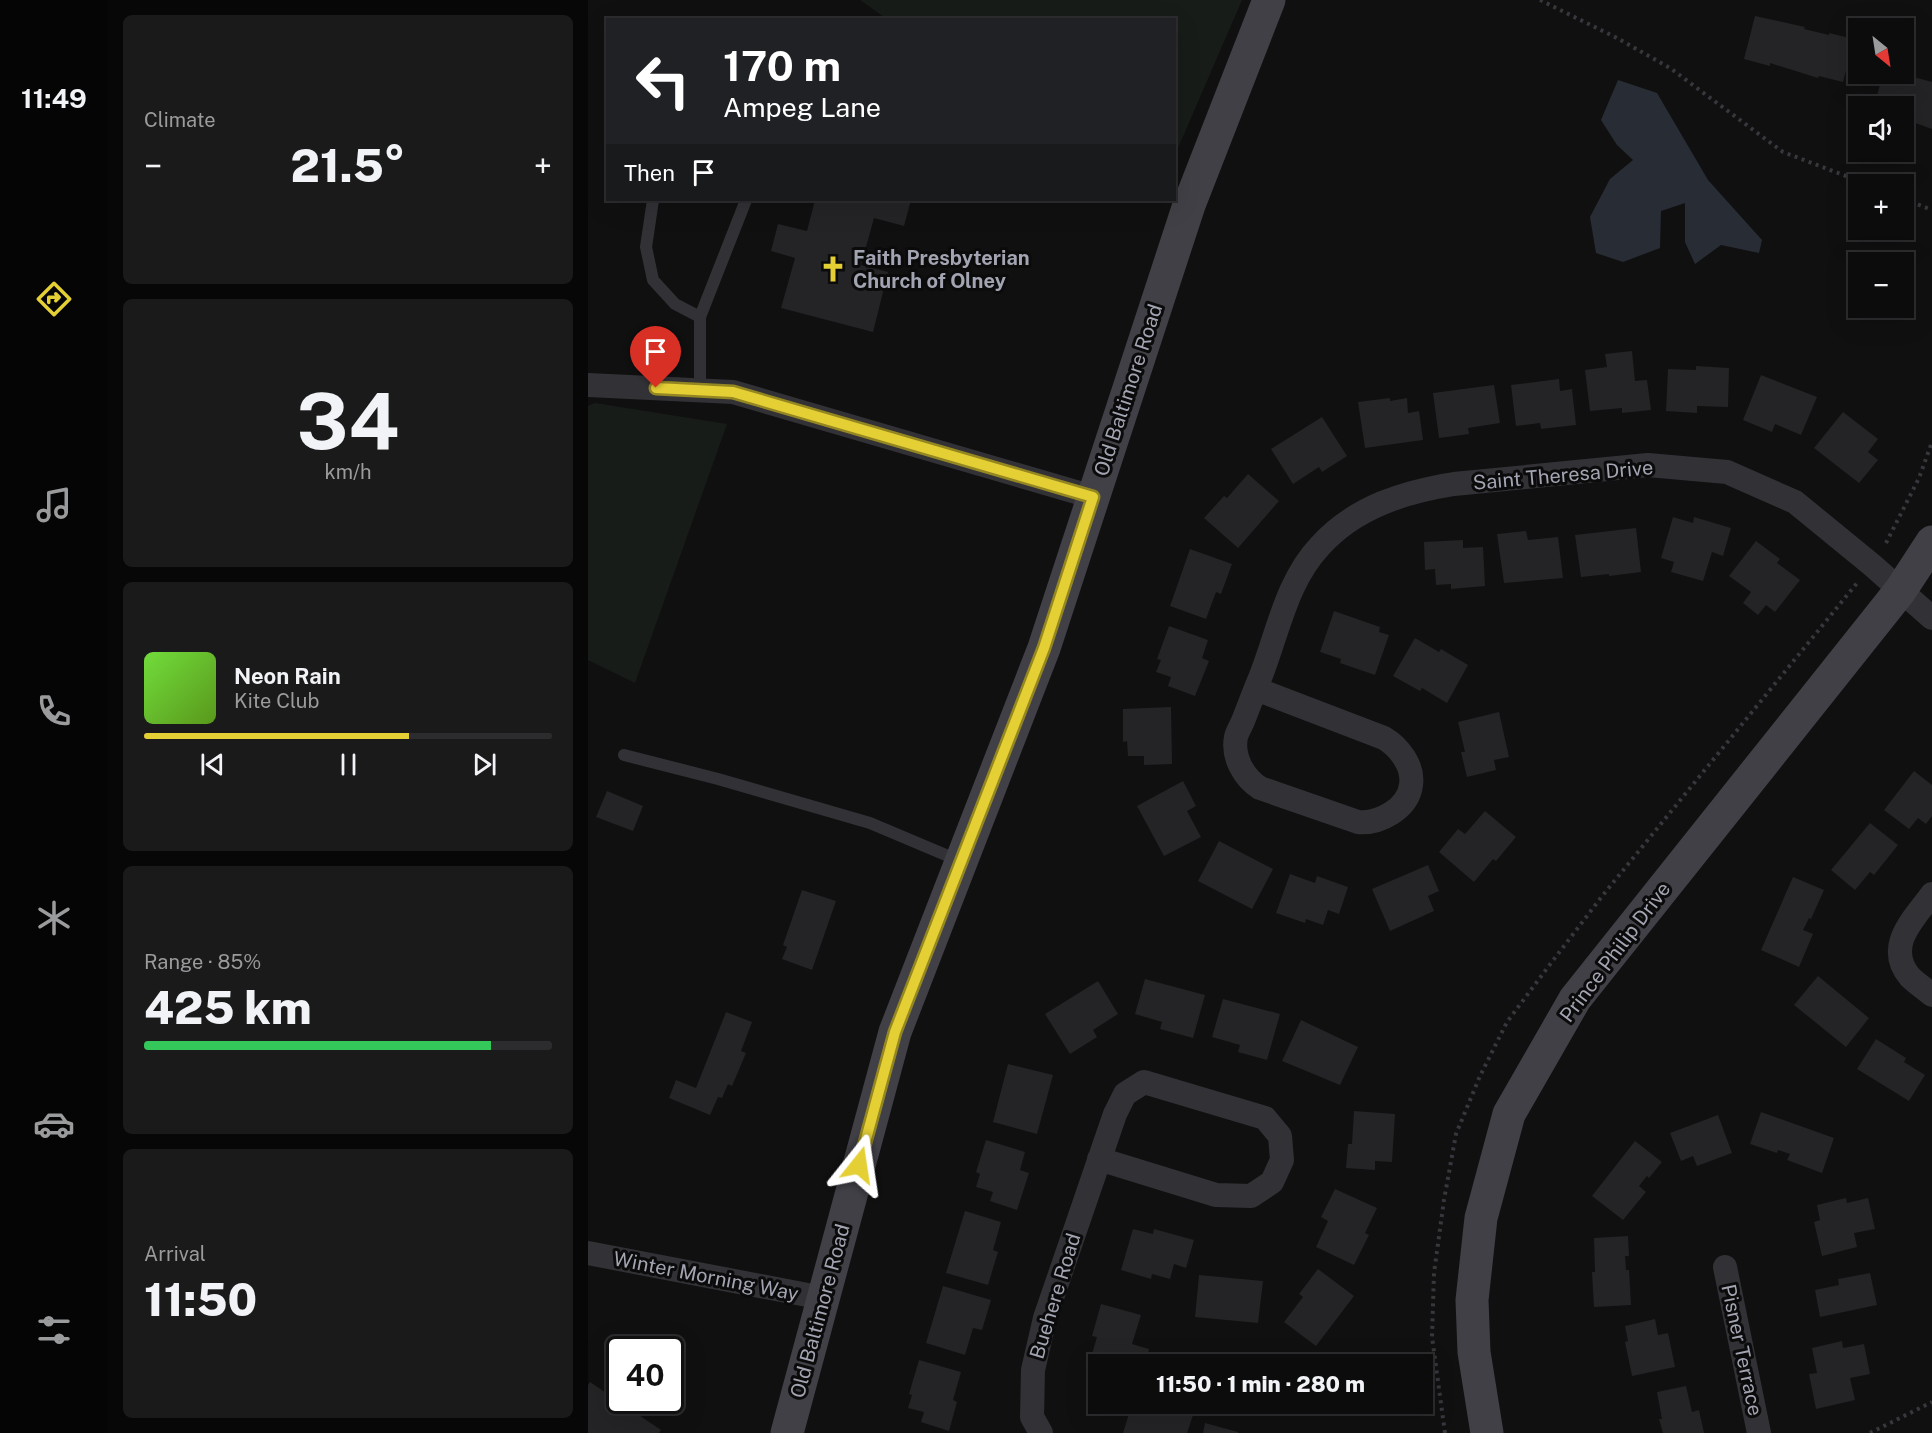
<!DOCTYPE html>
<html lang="en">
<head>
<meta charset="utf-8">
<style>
  :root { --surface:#0c0c0d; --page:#1a1a1b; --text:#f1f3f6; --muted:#9a9b9d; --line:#2c2c2e; --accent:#e4cf35 }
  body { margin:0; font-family:"Public Sans",sans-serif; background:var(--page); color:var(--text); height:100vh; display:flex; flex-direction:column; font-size:22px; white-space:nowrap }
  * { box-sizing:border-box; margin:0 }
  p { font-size:20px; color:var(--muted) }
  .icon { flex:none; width:33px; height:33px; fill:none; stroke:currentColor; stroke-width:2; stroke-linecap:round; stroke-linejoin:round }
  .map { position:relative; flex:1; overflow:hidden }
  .drawer { display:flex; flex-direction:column; gap:15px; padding:15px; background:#070707; width:480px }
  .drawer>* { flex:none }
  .guide { position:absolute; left:18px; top:18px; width:570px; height:183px; border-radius:0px; box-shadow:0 6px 24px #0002,0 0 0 2px var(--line); background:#202124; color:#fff; overflow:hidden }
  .needle { width:39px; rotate:150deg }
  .tools { position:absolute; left:1260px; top:18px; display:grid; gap:12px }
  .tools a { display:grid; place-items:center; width:66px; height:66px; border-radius:0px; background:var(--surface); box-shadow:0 6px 24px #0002,0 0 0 2px var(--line); font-size:30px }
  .speed { position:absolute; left:18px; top:1336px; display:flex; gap:12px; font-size:30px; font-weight:700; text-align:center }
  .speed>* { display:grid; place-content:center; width:78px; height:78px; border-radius:50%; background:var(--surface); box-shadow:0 6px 24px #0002,0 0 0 2px var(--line); line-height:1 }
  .speed .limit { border:3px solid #111; border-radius:9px; background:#fff; color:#111 }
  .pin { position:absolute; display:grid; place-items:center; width:51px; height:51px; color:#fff; margin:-62px -26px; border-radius:50% 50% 50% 0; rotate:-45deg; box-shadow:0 0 6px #0007 }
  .pin .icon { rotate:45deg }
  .me { position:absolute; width:66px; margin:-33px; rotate:15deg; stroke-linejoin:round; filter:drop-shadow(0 0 4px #0008) }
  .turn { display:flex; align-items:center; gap:21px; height:126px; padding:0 18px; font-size:27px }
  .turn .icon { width:78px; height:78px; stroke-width:2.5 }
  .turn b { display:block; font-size:42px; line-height:51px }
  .then { display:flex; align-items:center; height:57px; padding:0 18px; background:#0003; gap:12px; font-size:22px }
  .big { font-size:45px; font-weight:800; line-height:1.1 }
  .drawer .tile { flex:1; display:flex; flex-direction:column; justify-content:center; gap:9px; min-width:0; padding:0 21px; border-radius:9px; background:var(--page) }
  .drawer .dial { align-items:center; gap:0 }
  .dial b { font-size:78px; line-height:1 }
  .song { display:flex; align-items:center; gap:18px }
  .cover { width:72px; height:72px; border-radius:9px; background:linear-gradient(135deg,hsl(100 70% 55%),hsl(90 70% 35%)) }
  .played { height:6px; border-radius:3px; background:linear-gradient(90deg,var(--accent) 65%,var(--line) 65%) }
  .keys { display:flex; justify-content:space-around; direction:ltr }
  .heat { display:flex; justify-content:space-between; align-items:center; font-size:33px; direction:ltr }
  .charge { height:9px; border-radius:4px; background:linear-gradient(90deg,#34c759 85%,var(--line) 0) }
  .trip { position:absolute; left:500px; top:1354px; width:345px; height:60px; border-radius:0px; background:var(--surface); box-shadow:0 6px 24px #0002,0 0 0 2px var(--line); font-weight:800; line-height:60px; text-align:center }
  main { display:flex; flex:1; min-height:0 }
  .menu { display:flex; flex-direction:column; width:108px; justify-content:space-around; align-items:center; background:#050505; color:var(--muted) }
  .menu .icon { width:42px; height:42px }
  .menu .on { color:var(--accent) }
  .menu b { font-size:27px; color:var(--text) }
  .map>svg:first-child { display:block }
  .green { fill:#171c19 }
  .water { fill:#282c34 }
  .building { fill:#242325 }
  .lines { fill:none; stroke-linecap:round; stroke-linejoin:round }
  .path { stroke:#37383d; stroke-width:4; stroke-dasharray:3 4.5; stroke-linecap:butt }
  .lane { stroke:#323136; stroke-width:12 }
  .street { stroke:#323136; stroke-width:24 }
  .secondary { stroke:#404046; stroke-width:33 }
  .route-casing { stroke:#948722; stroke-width:15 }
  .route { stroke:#e4cf35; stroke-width:10 }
  .labels { text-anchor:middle; stroke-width:6; stroke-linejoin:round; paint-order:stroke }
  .poi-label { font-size:20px; font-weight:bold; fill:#a2a4b1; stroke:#0b0b0c; text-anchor:start }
  .street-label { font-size:20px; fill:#a2a4b1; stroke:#0b0b0c }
</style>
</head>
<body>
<main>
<nav class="menu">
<b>11:49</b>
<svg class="icon on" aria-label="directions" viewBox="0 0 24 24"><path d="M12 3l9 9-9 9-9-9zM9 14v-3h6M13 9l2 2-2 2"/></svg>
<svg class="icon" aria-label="music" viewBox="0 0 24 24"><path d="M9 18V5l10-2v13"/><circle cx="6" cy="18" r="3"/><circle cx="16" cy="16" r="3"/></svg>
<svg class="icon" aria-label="phone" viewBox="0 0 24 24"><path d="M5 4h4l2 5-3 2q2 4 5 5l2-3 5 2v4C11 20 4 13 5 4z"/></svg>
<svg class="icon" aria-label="climate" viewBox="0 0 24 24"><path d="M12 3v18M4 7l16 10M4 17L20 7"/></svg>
<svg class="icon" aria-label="car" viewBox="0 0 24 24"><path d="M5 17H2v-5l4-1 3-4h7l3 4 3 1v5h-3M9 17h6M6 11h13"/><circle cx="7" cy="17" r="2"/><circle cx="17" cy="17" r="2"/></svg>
<svg class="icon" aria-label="filters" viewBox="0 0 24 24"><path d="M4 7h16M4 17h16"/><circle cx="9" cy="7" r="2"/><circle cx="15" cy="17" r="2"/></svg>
</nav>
<section class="drawer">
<div class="tile"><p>Climate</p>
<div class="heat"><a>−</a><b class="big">21.5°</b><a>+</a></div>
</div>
<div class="tile dial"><b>34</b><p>km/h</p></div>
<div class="tile">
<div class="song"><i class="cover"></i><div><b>Neon Rain</b><p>Kite Club</p></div></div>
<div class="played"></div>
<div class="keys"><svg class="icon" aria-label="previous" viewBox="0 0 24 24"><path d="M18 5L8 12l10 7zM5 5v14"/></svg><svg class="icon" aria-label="pause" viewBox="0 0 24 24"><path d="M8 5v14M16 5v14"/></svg><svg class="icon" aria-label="next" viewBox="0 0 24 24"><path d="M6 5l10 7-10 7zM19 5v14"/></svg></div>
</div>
<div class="tile"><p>Range · 85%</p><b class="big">425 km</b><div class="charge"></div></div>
<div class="tile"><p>Arrival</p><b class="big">11:50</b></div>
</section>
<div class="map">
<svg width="1344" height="1433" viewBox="0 0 1344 1433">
  <rect width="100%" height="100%" fill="#101011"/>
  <!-- green -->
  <path class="green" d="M 272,0 L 654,0 L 587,155 L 586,20 L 299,19 Z
    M 7,403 L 139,424 L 47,683 L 0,660 L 0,406 Z"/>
  <!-- water -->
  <path class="water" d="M 1030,80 L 1069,93 L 1120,180 L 1174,240 L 1171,253 L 1133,245 L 1107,264 L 1097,242 L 1097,203 L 1073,211 L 1072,248 L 1035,262 L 1008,253 L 1002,217 L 1022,179 L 1045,160 L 1029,145 L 1013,120 Z"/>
  <!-- building -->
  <path class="building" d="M 1167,16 L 1217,27 L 1216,29 L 1241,35 L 1241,33 L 1266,39 L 1255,82 L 1231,76 L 1230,78 L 1182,63 L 1182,66 L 1156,59 Z
    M 1295,74 L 1307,74 L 1321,77 L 1322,76 L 1344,82 L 1344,129 L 1316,119 L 1316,106 L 1286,106 Z
    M 227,200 L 323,200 L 316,226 L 286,218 L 273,265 L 300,272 L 285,332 L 193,308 L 207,258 L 183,251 L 190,224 L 219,231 Z
    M 1044,351 L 1047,381 L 1059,380 L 1063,410 L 1034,413 L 1034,408 L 1002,411 L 997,370 L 1019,367 L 1017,354 Z
    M 1108,366 L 1141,368 L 1140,407 L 1109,406 L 1109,413 L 1078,411 L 1080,369 L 1108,370 Z
    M 1173,375 L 1229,397 L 1213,435 L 1187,424 L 1184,432 L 1155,420 Z
    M 971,379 L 972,391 L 984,389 L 988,425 L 953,429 L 952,423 L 928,426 L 923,385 Z
    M 906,385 L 912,423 L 880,428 L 881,434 L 851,438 L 845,393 Z
    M 802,398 L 802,401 L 819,398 L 820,413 L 831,411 L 835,440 L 777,448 L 770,402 Z
    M 1255,412 L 1290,439 L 1280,452 L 1290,460 L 1271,483 L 1226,448 Z
    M 734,417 L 759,456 L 734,472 L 731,467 L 705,484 L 683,449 Z
    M 660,474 L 691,501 L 650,548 L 616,518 L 636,496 L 639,498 Z
    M 1085,517 L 1105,523 L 1106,517 L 1143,528 L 1135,556 L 1124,552 L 1115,581 L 1083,572 L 1086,562 L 1073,558 Z
    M 1048,528 L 1053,572 L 1021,576 L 1021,574 L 993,577 L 987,535 Z
    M 938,531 L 940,540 L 970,537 L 975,578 L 916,583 L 909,534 Z
    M 875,540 L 875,548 L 895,547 L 897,586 L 863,589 L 863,584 L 848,585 L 847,569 L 837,570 L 836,542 Z
    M 1168,541 L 1192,559 L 1189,563 L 1212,580 L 1187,612 L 1178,605 L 1170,615 L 1155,603 L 1163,592 L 1141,576 Z
    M 602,549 L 644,564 L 633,594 L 628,592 L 618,619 L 582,606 Z
    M 746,611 L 792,627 L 791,632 L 801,635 L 787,675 L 752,663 L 753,659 L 732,652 Z
    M 581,626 L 620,640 L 614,658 L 621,661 L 607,696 L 580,686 L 583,677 L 568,672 L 573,660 L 569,659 Z
    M 827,638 L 851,652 L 853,649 L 880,665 L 859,703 L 834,688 L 832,691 L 805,676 Z
    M 583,707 L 584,764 L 556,765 L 556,756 L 540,756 L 539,741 L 535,742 L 535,709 Z
    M 911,712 L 921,757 L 906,760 L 908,770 L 879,777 L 873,752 L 877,752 L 870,722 Z
    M 1326,771 L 1344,785 L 1344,816 L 1338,824 L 1330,818 L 1321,829 L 1296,810 Z
    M 595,781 L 608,806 L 599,811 L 613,837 L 576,856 L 549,806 Z
    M 19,791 L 55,806 L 45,831 L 8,817 Z
    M 897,811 L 928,837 L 908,861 L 905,859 L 886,882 L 851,852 L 870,829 L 877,834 Z
    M 1282,823 L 1310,845 L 1286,875 L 1282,872 L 1267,890 L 1243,870 Z
    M 631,841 L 685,869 L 664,909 L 610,881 Z
    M 840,865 L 851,891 L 840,896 L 846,911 L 802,931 L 784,889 Z
    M 702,874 L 727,883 L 729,876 L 760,887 L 751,914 L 740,910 L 735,925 L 718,919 L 717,923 L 688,913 Z
    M 1205,877 L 1236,890 L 1223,919 L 1221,918 L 1215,930 L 1225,934 L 1211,967 L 1173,950 Z
    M 214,890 L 248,901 L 224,970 L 194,959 L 199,947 L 195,945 Z
    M 1230,976 L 1281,1018 L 1258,1047 L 1206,1005 Z
    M 557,979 L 617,995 L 605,1038 L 572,1029 L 574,1022 L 547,1014 Z
    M 510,981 L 530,1014 L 505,1030 L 509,1037 L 482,1054 L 457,1014 Z
    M 635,999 L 692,1014 L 679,1060 L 650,1052 L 652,1045 L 624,1037 Z
    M 138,1012 L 164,1022 L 153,1051 L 158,1053 L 144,1086 L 140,1084 L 134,1098 L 130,1097 L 122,1115 L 81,1098 L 88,1080 L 108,1088 Z
    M 713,1020 L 770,1047 L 752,1085 L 694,1061 Z
    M 1288,1039 L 1318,1058 L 1316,1062 L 1337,1075 L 1321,1101 L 1269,1069 Z
    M 420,1064 L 465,1075 L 449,1134 L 405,1122 Z
    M 766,1111 L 807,1114 L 804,1162 L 787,1161 L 787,1170 L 758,1168 L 760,1144 L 764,1144 Z
    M 1173,1112 L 1246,1138 L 1234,1173 L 1199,1160 L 1202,1154 L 1190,1150 L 1189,1153 L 1162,1144 Z
    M 1130,1115 L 1144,1153 L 1109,1166 L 1105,1156 L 1093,1161 L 1082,1133 Z
    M 398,1140 L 437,1152 L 432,1170 L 441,1173 L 429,1210 L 402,1201 L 405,1192 L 388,1187 L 392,1174 L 388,1172 Z
    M 1047,1141 L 1074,1162 L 1061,1178 L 1059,1176 L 1051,1186 L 1058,1192 L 1035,1220 L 1004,1196 Z
    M 747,1189 L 789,1208 L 777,1233 L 781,1235 L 766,1265 L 728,1247 L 740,1221 L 733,1217 Z
    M 1258,1198 L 1259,1203 L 1280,1198 L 1287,1229 L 1266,1233 L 1269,1247 L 1234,1256 L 1226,1222 L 1232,1220 L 1229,1205 Z
    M 377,1211 L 413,1222 L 405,1250 L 410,1252 L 400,1285 L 358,1273 Z
    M 545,1229 L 565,1234 L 566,1229 L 606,1240 L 598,1268 L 586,1264 L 582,1279 L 564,1274 L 563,1279 L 533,1270 Z
    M 1040,1236 L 1041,1256 L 1037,1256 L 1038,1270 L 1041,1270 L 1043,1305 L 1006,1307 L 1004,1272 L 1007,1272 L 1006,1238 Z
    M 730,1269 L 766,1296 L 728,1346 L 696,1322 L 715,1297 L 711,1294 Z
    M 1282,1273 L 1289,1305 L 1232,1317 L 1227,1290 L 1251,1285 L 1250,1279 Z
    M 611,1275 L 675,1281 L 670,1323 L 607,1317 Z
    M 355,1286 L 403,1300 L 394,1330 L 385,1328 L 377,1355 L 338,1343 Z
    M 513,1304 L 553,1315 L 544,1344 L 561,1349 L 557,1365 L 510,1365 L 510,1367 L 501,1364 L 509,1337 L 504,1336 Z
    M 1067,1319 L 1070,1335 L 1080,1333 L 1087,1367 L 1044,1376 L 1037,1342 L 1040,1341 L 1037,1326 Z
    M 1254,1341 L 1255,1348 L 1276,1344 L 1282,1374 L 1262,1378 L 1267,1400 L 1228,1409 L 1221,1374 L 1229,1373 L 1224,1348 Z
    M 331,1360 L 373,1372 L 365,1400 L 369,1402 L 361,1431 L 333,1422 L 336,1412 L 320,1408 L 324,1395 L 321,1394 Z
    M 2,1382 L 73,1430 L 71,1433 L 0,1433 L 0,1385 Z
    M 1098,1386 L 1104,1412 L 1111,1410 L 1116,1433 L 1075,1433 L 1071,1419 L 1074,1419 L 1069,1392 Z
    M 544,1404 L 569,1404 L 605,1415 L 599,1433 L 535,1433 Z
    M 617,1423 L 650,1432 L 650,1433 L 615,1433 Z"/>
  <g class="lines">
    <!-- path -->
    <path class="path" d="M 952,0 L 1029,38 L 1082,68 L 1195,152 L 1279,184
      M 1316,199 L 1344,210
      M 1298,543 L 1331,478 L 1344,442
      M 857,1433 L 844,1337 L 846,1273 L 856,1200 L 868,1134 L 892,1076 L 919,1022 L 960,967 L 1015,895 L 1269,583
      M 1282,1433 L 1344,1402"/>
    <!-- lane -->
    <path class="lane" d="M 65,200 L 58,247 L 65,280 L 87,304 L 112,317
      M 112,390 L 112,317 L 158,200
      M 36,755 L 130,779 L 282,823 L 372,861"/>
    <!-- street -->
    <path class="street" d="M 0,385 L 145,392 L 505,497
      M 668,689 L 796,738 C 811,747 826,766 823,785 C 820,809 791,824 770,822 L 672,788 C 656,778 644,757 648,737 C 649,732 653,726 655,721 C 661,706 666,692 672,678 C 690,633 698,582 732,546 C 767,507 816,492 866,484 L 1060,465 L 1139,472 L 1207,502 L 1284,565 L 1344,618
      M 1344,894 C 1326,919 1296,946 1322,977 C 1328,983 1337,989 1344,995
      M 0,1253 L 235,1298
      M 1137,1267 L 1171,1433
      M 453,1433 L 444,1417 L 445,1370 L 457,1318 L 527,1114 L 537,1094 L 556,1082 L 677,1118 L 692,1136 L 694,1160 L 684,1182 L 663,1196 L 628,1195 L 511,1159"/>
    <!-- secondary -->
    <path class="secondary" d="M 199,1433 L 307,1032 L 456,648 L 601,205 L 681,0
      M 899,1433 L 886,1352 L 884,1300 L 893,1218 L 921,1114 L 987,999 L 1312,591 L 1344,542"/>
  </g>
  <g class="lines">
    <!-- route casing -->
    <g class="route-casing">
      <path id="route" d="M 68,388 L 145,392 L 505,497 L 456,648 L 307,1032 L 271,1165"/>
    </g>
    <!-- route -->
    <use href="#route" class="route"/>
  </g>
  <!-- icons -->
  <defs>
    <g id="church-bare" transform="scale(2.07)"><path d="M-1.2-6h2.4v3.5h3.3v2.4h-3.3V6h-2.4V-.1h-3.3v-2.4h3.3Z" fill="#e4cf35" stroke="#0b0b0c" stroke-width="2.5" paint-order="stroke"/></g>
  </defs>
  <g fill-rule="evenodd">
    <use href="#church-bare" x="245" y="269"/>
  </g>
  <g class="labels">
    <!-- poi labels -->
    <g class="poi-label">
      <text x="265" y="265">Faith Presbyterian<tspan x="265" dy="23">Church of Olney</tspan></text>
    </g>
    <!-- street labels -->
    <g class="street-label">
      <text transform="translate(540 390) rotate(-72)" y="7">Old Baltimore Road</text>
      <text transform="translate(975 475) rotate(-5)" y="7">Saint Theresa Drive</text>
      <text transform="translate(1027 952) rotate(-53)" y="7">Prince Philip Drive</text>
      <text transform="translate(118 1276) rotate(11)" y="7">Winter Morning Way</text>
      <text transform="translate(467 1296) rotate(-73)" y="7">Buehere Road</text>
      <text transform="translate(232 1311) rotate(-75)" y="7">Old Baltimore Road</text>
      <text transform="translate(1154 1350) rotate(78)" y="7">Pisner Terrace</text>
    </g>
  </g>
</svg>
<div class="tools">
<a><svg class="needle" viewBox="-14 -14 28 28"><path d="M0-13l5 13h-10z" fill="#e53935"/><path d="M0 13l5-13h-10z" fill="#9a9b9d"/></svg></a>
<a><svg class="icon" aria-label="sound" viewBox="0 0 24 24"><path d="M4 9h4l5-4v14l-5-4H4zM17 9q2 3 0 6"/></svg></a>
<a>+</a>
<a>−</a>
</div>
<div class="speed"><div class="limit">40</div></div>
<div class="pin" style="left:68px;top:388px;background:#d93025"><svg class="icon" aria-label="arrive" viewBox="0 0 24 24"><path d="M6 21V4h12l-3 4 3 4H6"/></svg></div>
<svg class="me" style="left:271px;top:1165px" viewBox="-20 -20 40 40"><path d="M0-17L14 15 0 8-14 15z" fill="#e4cf35" stroke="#fff" stroke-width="4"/></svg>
<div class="trip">11:50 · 1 min · 280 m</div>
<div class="guide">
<div class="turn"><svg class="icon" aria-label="left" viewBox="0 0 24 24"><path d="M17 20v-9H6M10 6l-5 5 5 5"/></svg><div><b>170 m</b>Ampeg Lane</div></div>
<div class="then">Then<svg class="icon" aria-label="arrive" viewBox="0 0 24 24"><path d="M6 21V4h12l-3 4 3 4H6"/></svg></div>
</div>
</div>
</main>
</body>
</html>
